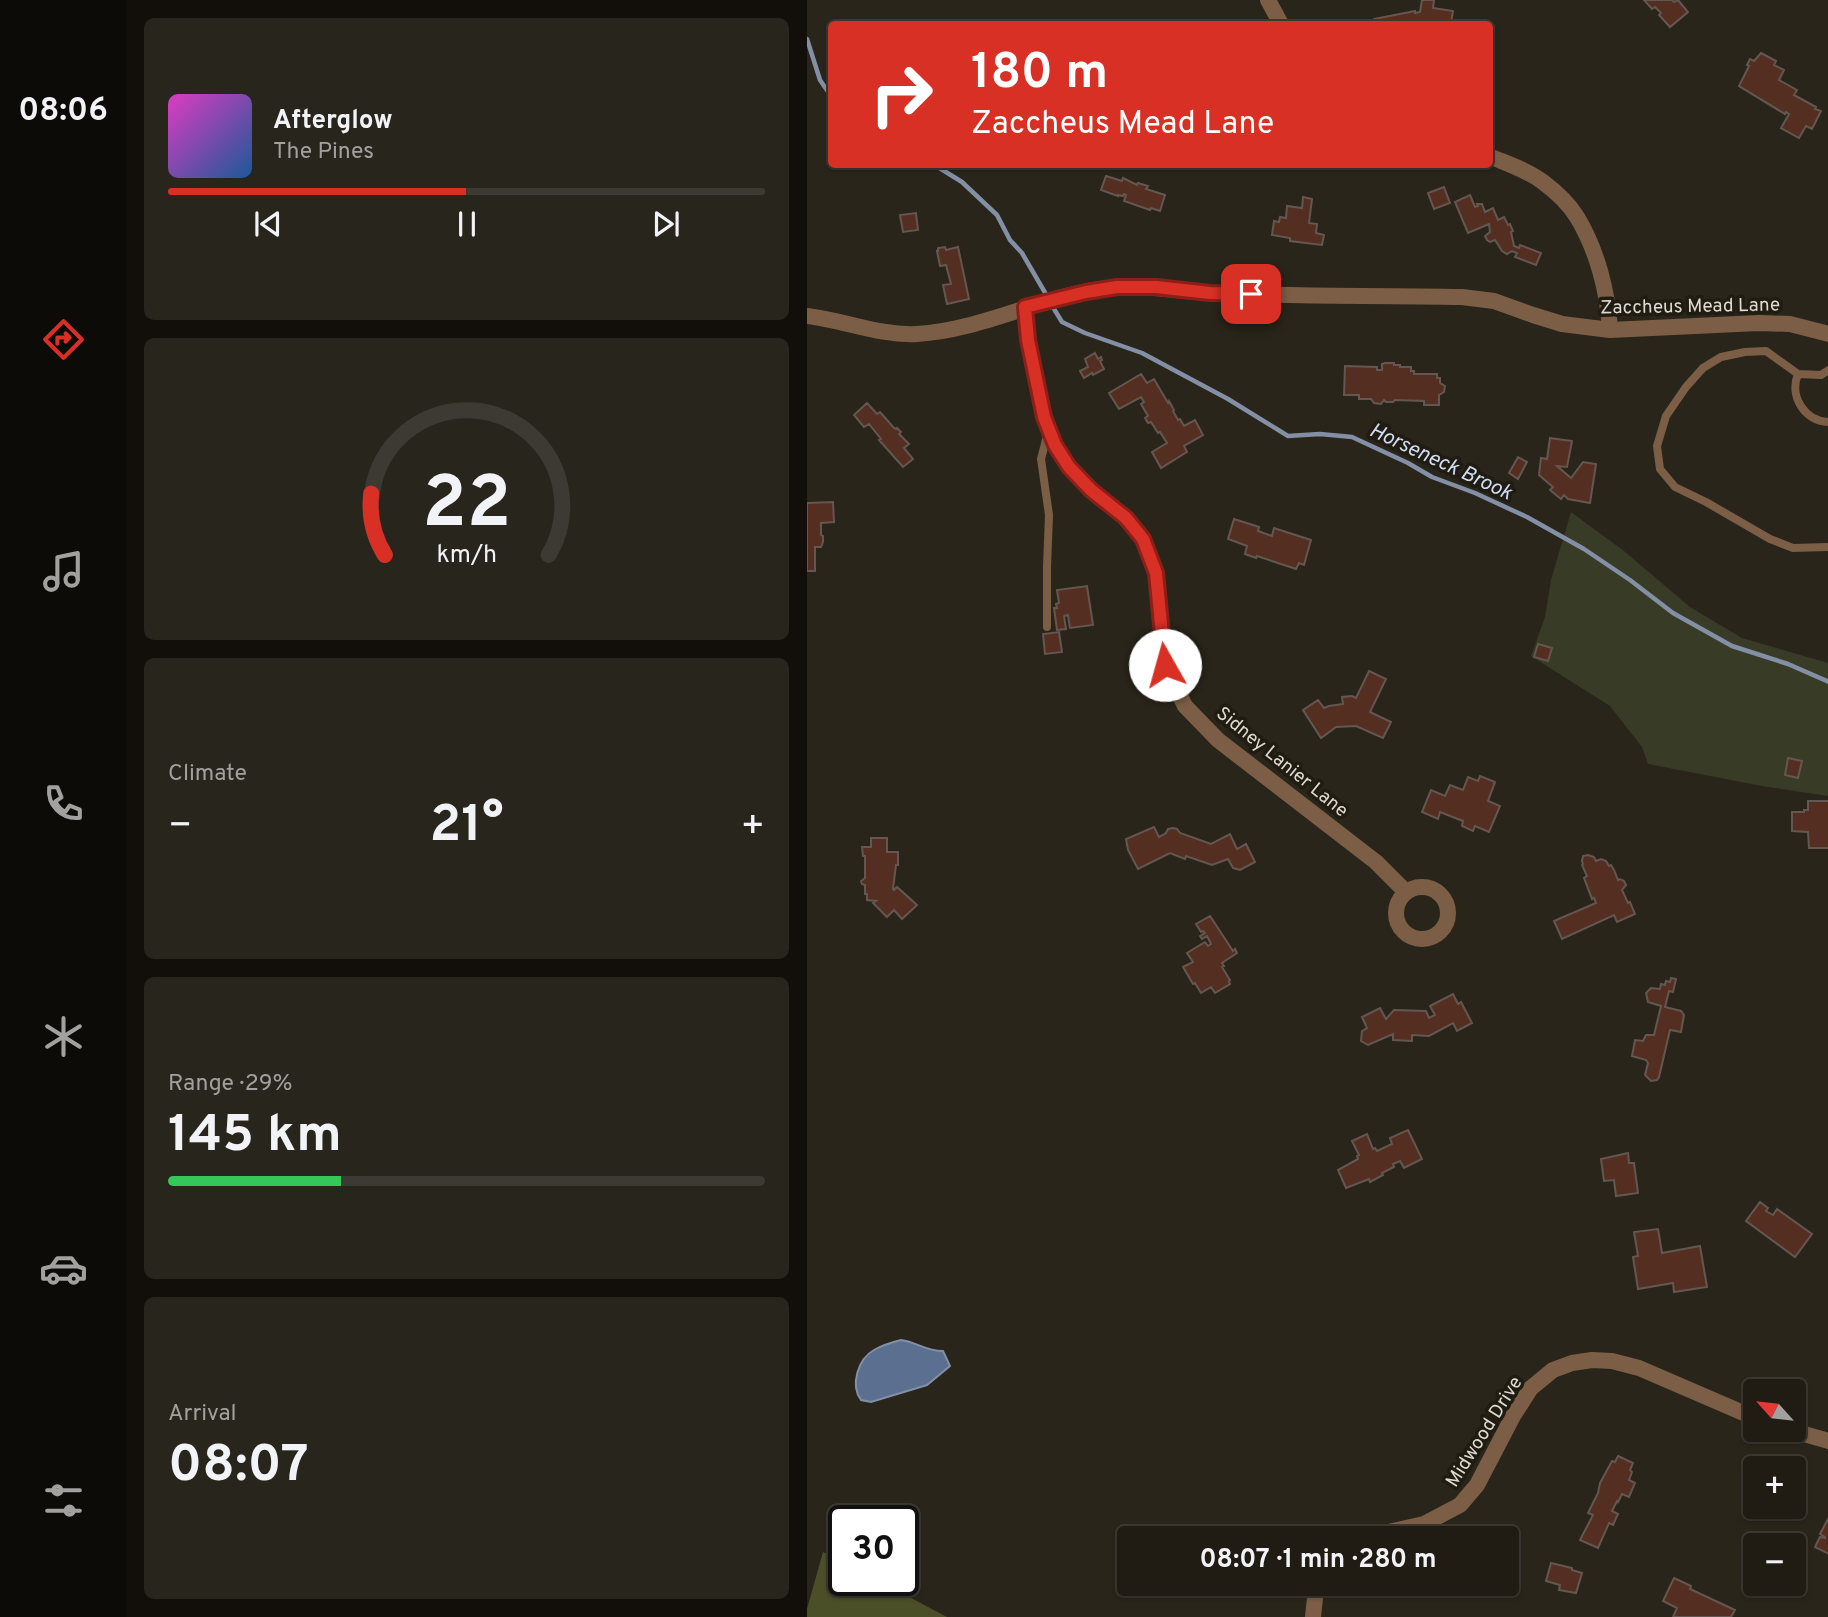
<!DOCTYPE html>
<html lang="en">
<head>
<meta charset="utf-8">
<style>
  :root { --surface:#201c14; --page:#28251d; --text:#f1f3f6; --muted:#a2a1a0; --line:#3d3a34; --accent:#d93025 }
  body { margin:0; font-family:Overpass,sans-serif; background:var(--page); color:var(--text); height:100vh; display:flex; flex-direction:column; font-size:26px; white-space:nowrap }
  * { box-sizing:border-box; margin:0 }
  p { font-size:23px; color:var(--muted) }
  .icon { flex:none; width:38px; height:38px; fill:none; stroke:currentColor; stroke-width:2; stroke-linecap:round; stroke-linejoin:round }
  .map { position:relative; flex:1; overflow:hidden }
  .details { display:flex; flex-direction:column; gap:18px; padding:18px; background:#120f0b; width:681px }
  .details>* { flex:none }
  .guide { position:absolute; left:21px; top:21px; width:665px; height:147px; border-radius:7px; box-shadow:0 2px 5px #0004,0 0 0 2px var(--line); background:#d93025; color:#fff; overflow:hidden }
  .needle { width:46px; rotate:297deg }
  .buttons { position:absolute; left:936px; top:1379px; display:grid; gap:14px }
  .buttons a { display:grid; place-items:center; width:63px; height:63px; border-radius:7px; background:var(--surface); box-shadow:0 2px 5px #0004,0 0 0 2px var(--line); font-size:35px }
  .speed { position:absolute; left:21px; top:1505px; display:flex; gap:14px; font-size:35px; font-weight:700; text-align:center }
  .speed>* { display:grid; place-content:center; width:91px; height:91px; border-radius:50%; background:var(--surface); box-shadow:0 2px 5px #0004,0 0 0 2px var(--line); line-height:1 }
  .speed .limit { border:4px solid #111; border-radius:10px; background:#fff; color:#111 }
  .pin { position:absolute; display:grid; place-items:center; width:60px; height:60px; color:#fff; margin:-30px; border-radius:14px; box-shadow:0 4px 10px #0006 }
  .me { position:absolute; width:77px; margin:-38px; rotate:353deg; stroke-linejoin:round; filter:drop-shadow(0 0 5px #0008) }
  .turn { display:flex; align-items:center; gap:24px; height:147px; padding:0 28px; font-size:32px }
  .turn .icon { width:91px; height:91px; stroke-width:2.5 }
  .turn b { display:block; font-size:49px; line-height:60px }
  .big { font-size:52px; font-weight:700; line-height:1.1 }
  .details .card { flex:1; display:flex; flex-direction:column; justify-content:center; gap:10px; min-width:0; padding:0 24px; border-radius:10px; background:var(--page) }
  .details .dial { align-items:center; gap:0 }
  .dial svg { height:182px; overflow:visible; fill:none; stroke:var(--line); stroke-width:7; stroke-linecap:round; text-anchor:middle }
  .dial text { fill:var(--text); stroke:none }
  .song { display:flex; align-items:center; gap:21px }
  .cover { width:84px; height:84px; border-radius:10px; background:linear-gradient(135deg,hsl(310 70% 55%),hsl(210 70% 35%)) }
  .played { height:7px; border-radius:4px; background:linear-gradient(90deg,var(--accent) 50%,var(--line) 50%) }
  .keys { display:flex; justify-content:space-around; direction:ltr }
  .heat { display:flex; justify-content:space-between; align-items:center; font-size:38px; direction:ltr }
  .charge { height:10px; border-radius:5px; background:linear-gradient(90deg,#34c759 29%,var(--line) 0) }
  .trip { position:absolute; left:310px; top:1526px; width:402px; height:70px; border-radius:7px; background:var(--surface); box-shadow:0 2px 5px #0004,0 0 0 2px var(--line); font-weight:700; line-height:70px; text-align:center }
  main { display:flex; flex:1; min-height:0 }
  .menu { display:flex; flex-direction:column; width:126px; justify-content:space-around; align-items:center; background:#0d0b08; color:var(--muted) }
  .menu .icon { width:49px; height:49px }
  .menu .selected { color:var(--accent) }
  .menu b { font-size:32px; color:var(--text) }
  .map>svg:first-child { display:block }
  .green { fill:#383b25 }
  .forest { fill:#4a4f28 }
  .water { fill:#5b6f91; stroke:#828fa5; stroke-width:2 }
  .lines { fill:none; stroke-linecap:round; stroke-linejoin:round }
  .stream { stroke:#828fa5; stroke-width:4.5 }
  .building { fill:#542f21; stroke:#645650; stroke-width:2 }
  .service { stroke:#7b5e45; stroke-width:8 }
  .minor { stroke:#7b5e45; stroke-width:16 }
  .route-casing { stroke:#8d1f18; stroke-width:18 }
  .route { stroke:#d93025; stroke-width:12 }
  .labels { text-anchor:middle; stroke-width:7; stroke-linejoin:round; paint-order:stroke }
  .street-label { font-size:19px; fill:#dddad3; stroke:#211c11 }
  .water-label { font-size:21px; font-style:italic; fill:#cfddf4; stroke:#211c11 }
</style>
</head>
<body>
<main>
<nav class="menu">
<b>08:06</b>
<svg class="icon selected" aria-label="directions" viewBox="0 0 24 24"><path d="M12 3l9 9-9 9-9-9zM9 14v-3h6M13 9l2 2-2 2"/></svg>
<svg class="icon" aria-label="music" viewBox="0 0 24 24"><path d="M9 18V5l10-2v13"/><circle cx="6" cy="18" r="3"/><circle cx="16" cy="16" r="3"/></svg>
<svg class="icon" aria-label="phone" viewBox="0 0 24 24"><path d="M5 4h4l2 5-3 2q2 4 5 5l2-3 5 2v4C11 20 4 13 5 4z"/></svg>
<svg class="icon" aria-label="climate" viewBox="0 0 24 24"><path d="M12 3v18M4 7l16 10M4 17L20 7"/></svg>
<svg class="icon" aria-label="car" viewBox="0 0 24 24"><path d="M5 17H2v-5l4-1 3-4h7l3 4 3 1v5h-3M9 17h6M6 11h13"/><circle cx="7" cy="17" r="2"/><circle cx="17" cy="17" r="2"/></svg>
<svg class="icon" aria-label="filters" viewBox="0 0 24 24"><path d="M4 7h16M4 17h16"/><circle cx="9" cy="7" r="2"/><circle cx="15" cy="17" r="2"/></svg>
</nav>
<section class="details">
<div class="card">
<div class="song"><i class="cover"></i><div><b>Afterglow</b><p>The Pines</p></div></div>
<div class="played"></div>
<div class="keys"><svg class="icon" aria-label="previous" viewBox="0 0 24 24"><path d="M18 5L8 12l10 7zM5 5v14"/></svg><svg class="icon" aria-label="pause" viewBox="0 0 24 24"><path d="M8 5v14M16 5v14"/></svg><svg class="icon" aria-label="next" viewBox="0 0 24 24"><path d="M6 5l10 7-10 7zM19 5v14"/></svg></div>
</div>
<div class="card dial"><svg viewBox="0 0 100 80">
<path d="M14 69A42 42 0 1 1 86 69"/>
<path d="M14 69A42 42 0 0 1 8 42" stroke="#d93025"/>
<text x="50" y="56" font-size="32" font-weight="700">22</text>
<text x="50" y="72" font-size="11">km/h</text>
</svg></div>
<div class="card"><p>Climate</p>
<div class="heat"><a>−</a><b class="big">21°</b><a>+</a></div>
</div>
<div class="card"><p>Range · 29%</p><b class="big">145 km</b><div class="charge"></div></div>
<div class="card"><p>Arrival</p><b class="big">08:07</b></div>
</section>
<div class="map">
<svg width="1022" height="1617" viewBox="0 0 1022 1617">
  <rect width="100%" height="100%" fill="#2a251a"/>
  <!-- green -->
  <path class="green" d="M 764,512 L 817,551 L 883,607 L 935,638 L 1021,663 L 1021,796 L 955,786 L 841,764 L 835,747 L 803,706 L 724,656 L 738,617 L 744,580 Z"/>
  <!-- forest -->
  <path class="forest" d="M 16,1552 L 37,1563 L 37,1580 L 70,1580 L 140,1617 L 0,1617 L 0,1609 Z"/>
  <!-- water -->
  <path class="water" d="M 94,1340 C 110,1342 118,1351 136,1351 L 143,1366 L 120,1385 L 64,1402 L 54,1400 C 43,1385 51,1359 67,1350 C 74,1346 86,1342 94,1340 Z"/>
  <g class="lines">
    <!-- stream -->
    <path class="stream" d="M 0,39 L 13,80 L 24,96
      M 126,164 L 155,182 L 190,215 L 203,240 L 215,253 L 240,296
      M 244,304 L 255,322 L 278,333 L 335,353 L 421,399 L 481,436 L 513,434 L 545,437 L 601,463 L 625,477 L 668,493 L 720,517 L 777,549 L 823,580 L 866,613 L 925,646 L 981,664 L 1022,682"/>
  </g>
  <!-- building -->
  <path class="building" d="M 615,0 L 627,0 L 626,8 L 646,11 L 644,24 L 568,24 L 567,19 L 608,11 L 608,13 L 613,12 Z
    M 837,0 L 865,0 L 867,2 L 871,0 L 881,12 L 863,27 L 852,15 L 854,13 L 848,7 L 845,9 Z
    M 954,53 L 969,61 L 967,65 L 977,70 L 972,80 L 990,90 L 987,95 L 1009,107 L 1008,109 L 1014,111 L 1005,129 L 999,126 L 992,138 L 974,128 L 982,114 L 979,112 L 978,114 L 932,86 L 942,66 L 940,65 L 943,59 L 947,61 Z
    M 299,176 L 315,181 L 316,178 L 330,185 L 331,183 L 341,186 L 339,189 L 358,195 L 353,211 L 344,208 L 343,210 L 317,201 L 319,195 L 317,194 L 316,196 L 311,195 L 311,196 L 294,190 Z
    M 637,187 L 643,203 L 627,209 L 621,193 Z
    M 663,195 L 668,207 L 671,206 L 670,204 L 675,204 L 678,212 L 686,208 L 691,220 L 697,217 L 701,225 L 703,224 L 706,231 L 704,232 L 707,246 L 712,248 L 713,245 L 734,253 L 729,265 L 708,257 L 710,253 L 705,251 L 700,254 L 695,251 L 688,240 L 683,242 L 680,240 L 678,236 L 683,232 L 682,224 L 661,233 L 648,202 Z
    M 496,197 L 505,199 L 502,223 L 510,224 L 509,233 L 517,235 L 515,245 L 483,241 L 483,238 L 465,235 L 467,221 L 472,222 L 473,217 L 479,218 L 480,206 L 495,208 Z
    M 109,213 L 111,230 L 96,232 L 93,215 Z
    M 138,247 L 139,250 L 151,247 L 162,299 L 140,304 L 136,285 L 144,284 L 139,265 L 133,266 L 130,251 L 131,251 L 131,248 Z
    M 288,353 L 291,359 L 294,357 L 295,360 L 293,361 L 297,369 L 286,375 L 285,373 L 277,378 L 273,371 L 281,367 L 278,359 Z
    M 578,363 L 587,363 L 587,365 L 593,365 L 593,367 L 604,367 L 604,371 L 607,371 L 607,374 L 630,374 L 630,378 L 633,378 L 633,383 L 638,386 L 637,392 L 632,395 L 632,405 L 617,405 L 617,401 L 588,400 L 586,402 L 579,402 L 577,400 L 574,404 L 567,403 L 564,399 L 552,399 L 552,395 L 537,395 L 538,366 L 570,367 L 570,370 L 575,370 L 575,364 Z
    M 334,374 L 340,383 L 347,379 L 361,403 L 362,401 L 367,410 L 366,411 L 371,420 L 373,419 L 377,426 L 388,420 L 396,435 L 377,446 L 380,452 L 354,468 L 345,452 L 360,443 L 353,432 L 351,433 L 344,422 L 341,423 L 338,418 L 341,416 L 334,404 L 337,402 L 334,397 L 312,409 L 302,393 Z
    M 60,403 L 70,414 L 73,412 L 87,428 L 89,429 L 90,428 L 94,432 L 92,434 L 102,444 L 97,448 L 106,459 L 96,467 L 72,440 L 74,439 L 62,424 L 57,427 L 47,415 Z
    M 743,438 L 765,441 L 760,467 L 750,466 L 764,478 L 776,462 L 789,464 L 783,503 L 761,499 L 757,495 L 754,499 L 743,490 L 746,487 L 732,475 L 734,458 L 740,459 Z
    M 711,457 L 720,462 L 711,479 L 702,473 Z
    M 26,502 L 27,522 L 14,523 L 14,535 L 16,536 L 16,542 L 14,547 L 8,547 L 8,571 L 0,571 L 0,503 Z
    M 427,519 L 452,527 L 451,531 L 465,536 L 467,528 L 504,540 L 497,565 L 492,563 L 489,569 L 450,556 L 449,558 L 438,554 L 440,546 L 421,539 Z
    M 280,586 L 286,625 L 263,628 L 261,615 L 257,616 L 259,629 L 250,630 L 247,608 L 250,608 L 249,604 L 252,603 L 250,590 Z
    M 252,632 L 255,652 L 238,654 L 236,634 Z
    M 731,644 L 745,648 L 741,661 L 727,657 Z
    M 562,671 L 579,679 L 563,712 L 584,722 L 576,738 L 549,726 L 529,727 L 514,738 L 496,710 L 511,700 L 517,708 L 522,706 L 536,704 L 535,697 L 545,696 L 549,698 Z
    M 981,758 L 995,761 L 991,778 L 978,775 Z
    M 673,776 L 688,782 L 681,801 L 693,806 L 682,832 L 668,826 L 666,831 L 655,826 L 656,821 L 633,812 L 631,819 L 615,812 L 624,790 L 638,796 L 643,785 L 656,790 L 661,777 L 671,781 Z
    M 1001,801 L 1022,801 L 1022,848 L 1002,848 L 1001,832 L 985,831 L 985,812 L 997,812 L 997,810 L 1001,810 Z
    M 347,827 L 352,837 L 359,833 L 361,829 L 366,828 L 370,829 L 373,833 L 404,844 L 423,834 L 430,849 L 439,844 L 448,862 L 433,870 L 426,868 L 421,859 L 405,865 L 379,856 L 378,859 L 363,853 L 331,869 L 321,850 L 319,839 Z
    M 64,838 L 80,838 L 80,852 L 91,852 L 91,865 L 89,865 L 86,889 L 87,890 L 90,887 L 110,905 L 95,919 L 87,910 L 80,917 L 66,903 L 69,901 L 60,900 L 60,894 L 58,894 L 58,885 L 55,884 L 54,881 L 58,878 L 58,856 L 56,856 L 55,847 L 64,847 Z
    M 781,855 L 787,857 L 789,861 L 794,859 L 799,861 L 802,866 L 804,865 L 807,870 L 811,880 L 813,879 L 817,881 L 819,885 L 815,890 L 821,903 L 823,902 L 828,914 L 810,922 L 807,915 L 755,939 L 747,921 L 789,903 L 787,898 L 785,899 L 777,878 L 780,876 L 775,865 L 776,864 L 775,861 L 776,856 Z
    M 403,916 L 426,951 L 428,949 L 430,953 L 415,963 L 417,966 L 415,967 L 423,980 L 422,981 L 423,984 L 408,993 L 404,987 L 394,993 L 388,983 L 386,984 L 376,967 L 386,962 L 380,953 L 398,942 L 401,946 L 404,944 L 400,936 L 395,939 L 393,936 L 398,933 L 396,931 L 394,932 L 389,924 Z
    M 864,978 L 869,979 L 866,992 L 862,991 L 858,1007 L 874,1011 L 877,1015 L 874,1032 L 863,1030 L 852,1077 L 850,1080 L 844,1081 L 838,1075 L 841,1063 L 839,1060 L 825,1056 L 828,1040 L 836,1041 L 839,1035 L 847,1035 L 854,1006 L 841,1002 L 839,993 L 844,988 L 853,989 L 854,984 L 858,985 L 859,981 L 863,982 Z
    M 646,994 L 651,1004 L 654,1002 L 665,1023 L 650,1031 L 646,1023 L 622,1036 L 605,1035 L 605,1041 L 586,1040 L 586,1034 L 561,1045 L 554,1041 L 555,1031 L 560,1028 L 555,1017 L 573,1008 L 579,1019 L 587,1010 L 619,1011 L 622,1018 L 628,1015 L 623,1006 Z
    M 601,1130 L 615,1159 L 597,1168 L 593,1161 L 586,1164 L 587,1167 L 575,1173 L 576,1175 L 563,1182 L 562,1179 L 539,1188 L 531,1170 L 551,1159 L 550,1156 L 552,1155 L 545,1141 L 560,1134 L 566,1149 L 568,1148 L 570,1151 L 585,1144 L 583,1138 Z
    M 821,1153 L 822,1163 L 827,1163 L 831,1193 L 809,1196 L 807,1180 L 797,1181 L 794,1159 Z
    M 953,1202 L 961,1208 L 959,1211 L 966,1215 L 970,1209 L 1005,1234 L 988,1257 L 939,1221 Z
    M 851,1229 L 855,1253 L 893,1246 L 900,1287 L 867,1292 L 866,1283 L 831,1289 L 826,1257 L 831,1256 L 827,1232 Z
    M 811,1456 L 826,1463 L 823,1470 L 825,1472 L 822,1480 L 828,1483 L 822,1497 L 815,1494 L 811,1502 L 810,1501 L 805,1511 L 811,1514 L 806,1525 L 802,1523 L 791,1548 L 773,1540 L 786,1515 L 781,1513 L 791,1493 L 793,1483 L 805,1461 L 808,1462 Z
    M 1022,1517 L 1022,1554 L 1008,1547 L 1013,1537 L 1018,1538 L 1018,1537 L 1013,1534 Z
    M 744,1563 L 765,1568 L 765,1570 L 775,1573 L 769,1593 L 752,1590 L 753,1585 L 739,1581 Z
    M 867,1578 L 884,1586 L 883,1589 L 928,1610 L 924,1617 L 866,1617 L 870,1608 L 856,1601 Z"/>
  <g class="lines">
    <!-- service -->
    <path class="service" d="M 1022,370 L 1014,375 L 991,374 L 959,351 L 938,352 L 914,357 L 896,368 L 879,387 L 859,416 L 850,446 L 853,469 L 868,487 L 899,502 L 963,539 L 986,548 L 1022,547
      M 991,374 C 982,396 997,421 1022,422
      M 240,627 L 240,567 L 242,515 L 234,459 L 241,432"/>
    <!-- minor -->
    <path class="minor" d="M 461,0 L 474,24
      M 682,156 C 701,164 720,170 736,182 C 748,191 762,204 770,217 C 790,250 801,292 803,330
      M 218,307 L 221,339 L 237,417 L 248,445 L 262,467 L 283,490 L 319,518 L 336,539 L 349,573 L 358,665 L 378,706 L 411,740 L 569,862 L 599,892
      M 0,316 C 36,320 73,336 110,334 C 179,330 241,292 311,287 C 343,285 373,292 406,293 C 488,297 572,295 655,297 L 687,301 L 726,315 L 755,324 L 803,330 L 952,323 L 983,324 L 1022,334
      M589 913a26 26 0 1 1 52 0a26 26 0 1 1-52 0Z
      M 983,1430 L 1022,1441
      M 555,1538 L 617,1524 L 653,1505 L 670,1485 L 706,1416 L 724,1388 L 746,1370 L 765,1363 L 785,1360 L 805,1361 L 832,1368 L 948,1418
      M 506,1617 L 509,1588 L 511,1584"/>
  </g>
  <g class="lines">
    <!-- route casing -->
    <g class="route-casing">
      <path id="route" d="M 358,665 L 349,573 L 336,539 L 319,518 L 284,490 L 262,467 L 248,445 L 237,417 L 221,340 L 218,307 L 279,292 L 310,287 L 349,287 L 403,293 L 444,294"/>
    </g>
    <!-- route -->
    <use href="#route" class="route"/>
  </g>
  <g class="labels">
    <!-- street labels -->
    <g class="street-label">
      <text transform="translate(883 305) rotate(-1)" y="7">Zaccheus Mead Lane</text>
      <text transform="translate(476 761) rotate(39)" y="7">Sidney Lanier Lane</text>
      <text transform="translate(676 1431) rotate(-58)" y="7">Midwood Drive</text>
    </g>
    <!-- water labels -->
    <g class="water-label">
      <text transform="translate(634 461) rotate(25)" y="7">Horseneck Brook</text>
    </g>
  </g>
</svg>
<div class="buttons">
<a><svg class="needle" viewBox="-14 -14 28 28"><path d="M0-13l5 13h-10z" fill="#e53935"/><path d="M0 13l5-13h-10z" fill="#a2a1a0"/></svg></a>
<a>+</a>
<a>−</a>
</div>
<div class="speed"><div class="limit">30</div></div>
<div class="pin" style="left:444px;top:294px;background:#d93025"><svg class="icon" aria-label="arrive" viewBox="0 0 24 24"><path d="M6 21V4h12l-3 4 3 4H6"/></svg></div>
<svg class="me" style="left:358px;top:665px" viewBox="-20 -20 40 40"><circle r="19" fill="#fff"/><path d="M0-13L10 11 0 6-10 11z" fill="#d93025"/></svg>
<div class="trip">08:07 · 1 min · 280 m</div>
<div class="guide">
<div class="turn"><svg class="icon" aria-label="right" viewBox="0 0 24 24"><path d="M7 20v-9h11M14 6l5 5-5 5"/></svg><div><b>180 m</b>Zaccheus Mead Lane</div></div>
</div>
</div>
</main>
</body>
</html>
